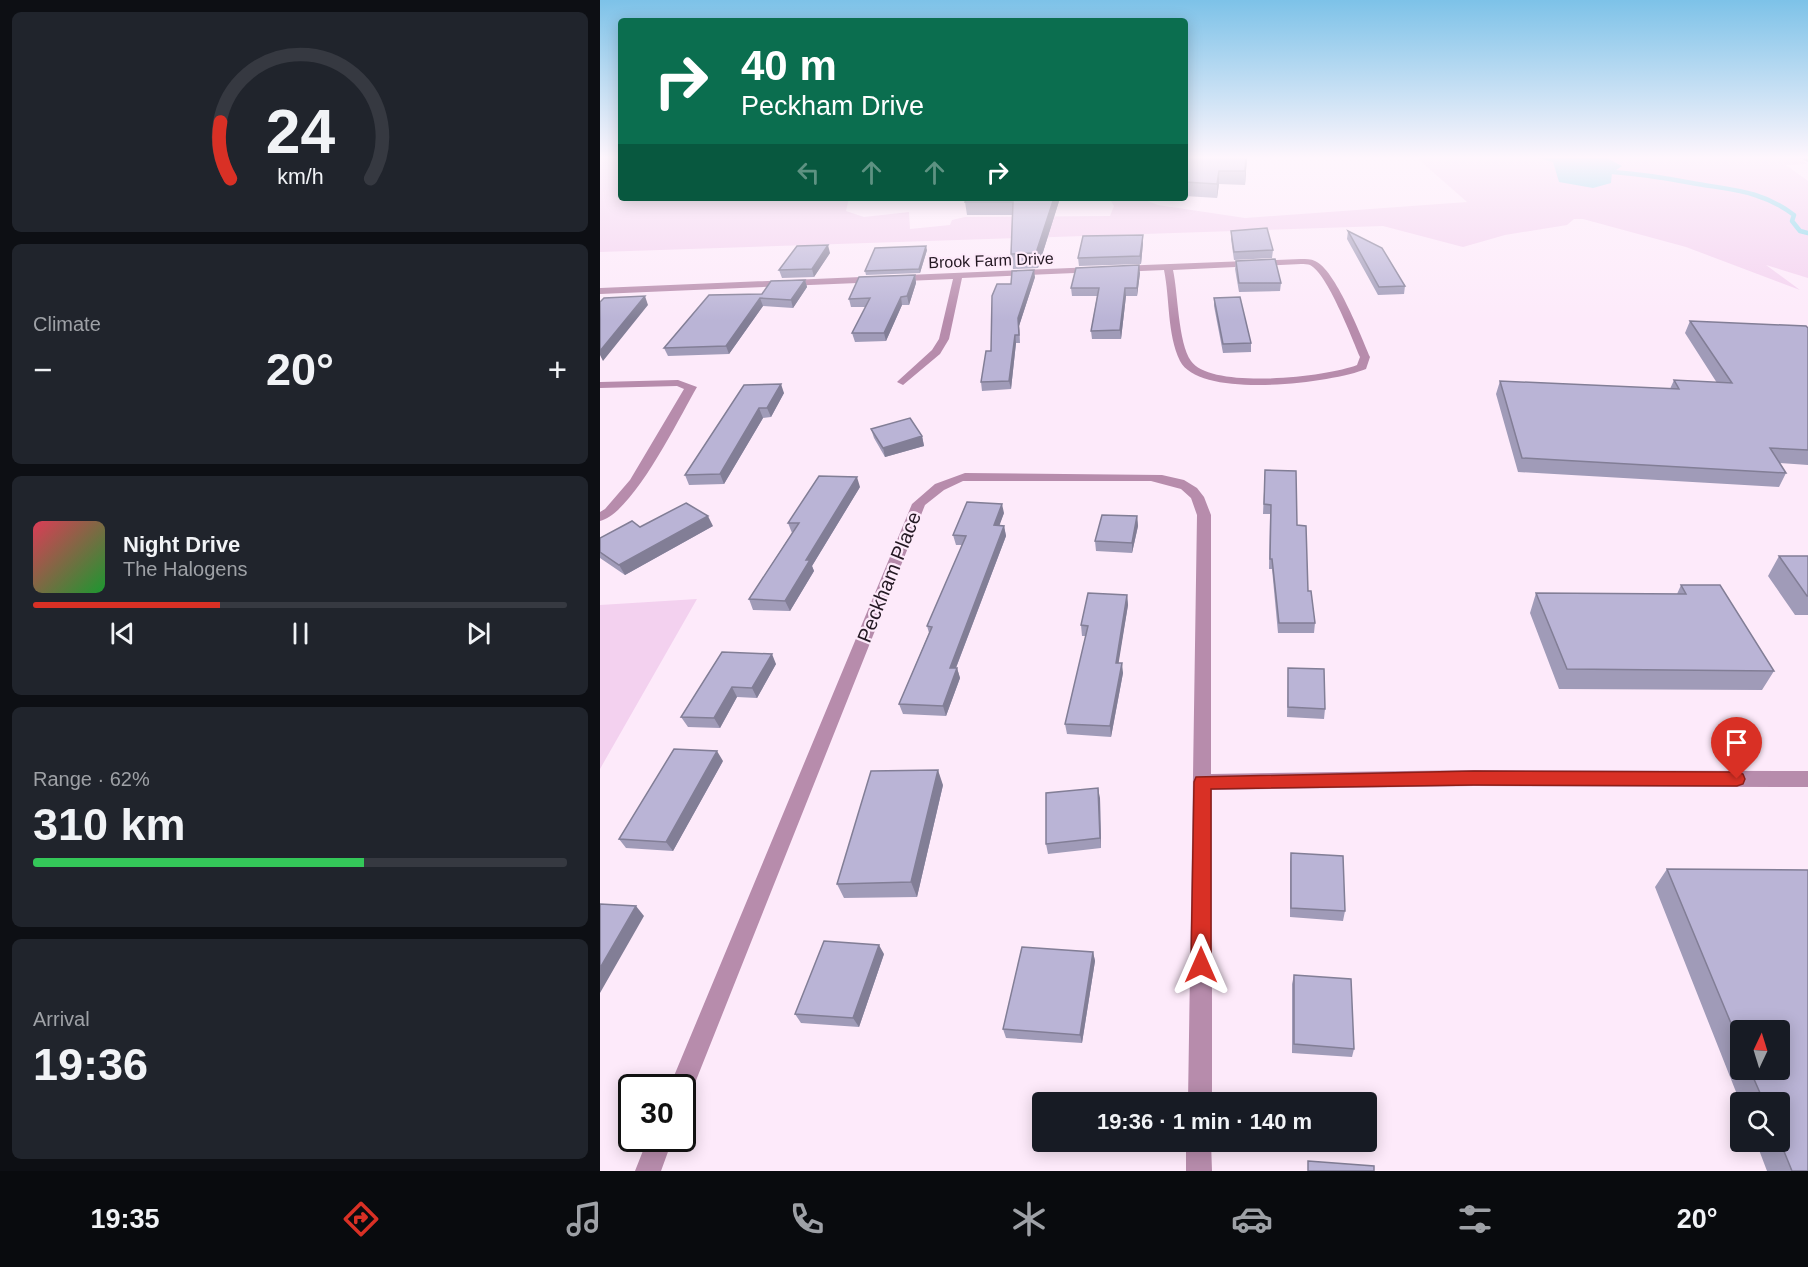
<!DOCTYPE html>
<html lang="en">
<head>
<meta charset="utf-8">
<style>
  :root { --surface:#171b24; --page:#20242c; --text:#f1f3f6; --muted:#9ea1a6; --line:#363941; --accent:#d93025 }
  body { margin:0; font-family:Arial,sans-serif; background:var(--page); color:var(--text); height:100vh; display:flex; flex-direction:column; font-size:22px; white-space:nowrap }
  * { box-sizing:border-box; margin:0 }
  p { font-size:20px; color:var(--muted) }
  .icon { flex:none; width:33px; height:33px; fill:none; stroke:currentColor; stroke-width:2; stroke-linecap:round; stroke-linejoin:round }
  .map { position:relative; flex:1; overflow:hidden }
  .sheet { display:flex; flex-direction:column; gap:12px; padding:12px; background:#0d0f14; width:600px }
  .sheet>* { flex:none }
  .guide { position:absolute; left:18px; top:18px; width:570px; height:183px; border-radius:6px; box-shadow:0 3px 15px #0003; background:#0b6e4f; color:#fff; overflow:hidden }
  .needle { width:39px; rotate:4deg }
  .buttons { position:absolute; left:1130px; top:1020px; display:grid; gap:12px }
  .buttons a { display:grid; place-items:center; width:60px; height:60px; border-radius:6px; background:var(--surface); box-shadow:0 3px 15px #0003; font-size:30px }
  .speed { position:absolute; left:18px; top:1074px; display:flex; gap:12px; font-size:30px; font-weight:700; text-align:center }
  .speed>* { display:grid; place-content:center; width:78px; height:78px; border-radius:50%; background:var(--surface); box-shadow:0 3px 15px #0003; line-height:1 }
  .speed .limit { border:3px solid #111; border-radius:9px; background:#fff; color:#111 }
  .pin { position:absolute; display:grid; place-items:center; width:51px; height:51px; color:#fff; margin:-62px -26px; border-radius:50% 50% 50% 0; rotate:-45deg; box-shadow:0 0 6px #0007 }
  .pin .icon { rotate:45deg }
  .me { position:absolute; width:66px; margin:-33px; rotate:0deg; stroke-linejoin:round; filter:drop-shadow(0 0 4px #0008) }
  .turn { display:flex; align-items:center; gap:21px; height:126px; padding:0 24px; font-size:27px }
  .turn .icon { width:78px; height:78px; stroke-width:2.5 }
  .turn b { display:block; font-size:42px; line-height:51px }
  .lanes { display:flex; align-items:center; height:57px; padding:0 24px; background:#0003; justify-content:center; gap:30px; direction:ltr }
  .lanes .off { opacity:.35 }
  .big { font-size:45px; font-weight:700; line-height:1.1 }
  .sheet .widget { flex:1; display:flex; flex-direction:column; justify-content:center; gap:9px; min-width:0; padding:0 21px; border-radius:9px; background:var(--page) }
  .sheet .dial { align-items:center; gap:0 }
  .dial svg { height:156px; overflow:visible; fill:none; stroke:var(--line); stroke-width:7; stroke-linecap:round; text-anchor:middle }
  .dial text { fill:var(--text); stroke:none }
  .song { display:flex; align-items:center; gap:18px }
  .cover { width:72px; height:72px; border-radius:9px; background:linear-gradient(135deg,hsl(350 70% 55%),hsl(130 70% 35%)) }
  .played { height:6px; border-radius:3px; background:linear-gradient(90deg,var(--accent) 35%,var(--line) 35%) }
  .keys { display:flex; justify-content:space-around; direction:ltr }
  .heat { display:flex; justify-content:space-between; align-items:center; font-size:33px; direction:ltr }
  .charge { height:9px; border-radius:4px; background:linear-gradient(90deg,#34c759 62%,var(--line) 0) }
  .trip { position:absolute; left:432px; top:1092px; width:345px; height:60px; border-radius:6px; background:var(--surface); box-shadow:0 3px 15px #0003; font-weight:700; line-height:60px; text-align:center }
  .tabs { display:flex; height:96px; justify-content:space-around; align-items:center; background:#090b0e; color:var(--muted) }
  .tabs .icon { width:42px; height:42px }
  .tabs .active { color:var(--accent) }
  .tabs b { font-size:27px; color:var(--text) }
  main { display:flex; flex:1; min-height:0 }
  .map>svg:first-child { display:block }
  .green { fill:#f3d1ef }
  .water { fill:#7ed6e8 }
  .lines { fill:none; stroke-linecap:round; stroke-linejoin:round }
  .stream { stroke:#7ed6e8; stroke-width:4.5 }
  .street { fill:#b78cac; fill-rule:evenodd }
  .wall { fill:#a09bb8; fill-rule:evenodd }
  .shaded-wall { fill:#827e96 }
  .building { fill:#bab4d6; stroke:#827e96; stroke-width:1.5 }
  .route { fill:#d93025; stroke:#8d1f18; stroke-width:1.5 }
  .labels { text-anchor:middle; stroke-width:4.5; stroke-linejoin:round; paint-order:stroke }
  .far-street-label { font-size:16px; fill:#231822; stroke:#fdeafa }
  .street-label { font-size:20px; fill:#231822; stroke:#fdeafa }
</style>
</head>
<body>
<main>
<section class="sheet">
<div class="widget dial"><svg viewBox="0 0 100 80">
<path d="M14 69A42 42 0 1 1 86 69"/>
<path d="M14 69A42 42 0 0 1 9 40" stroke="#d93025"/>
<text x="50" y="56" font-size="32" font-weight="700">24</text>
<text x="50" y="72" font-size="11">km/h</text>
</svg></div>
<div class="widget"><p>Climate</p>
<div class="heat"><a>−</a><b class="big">20°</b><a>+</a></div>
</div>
<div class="widget">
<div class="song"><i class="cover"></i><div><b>Night Drive</b><p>The Halogens</p></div></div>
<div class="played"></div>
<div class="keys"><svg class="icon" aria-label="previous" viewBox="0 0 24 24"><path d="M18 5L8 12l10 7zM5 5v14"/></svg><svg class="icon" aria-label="pause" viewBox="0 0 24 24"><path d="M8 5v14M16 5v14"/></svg><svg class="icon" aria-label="next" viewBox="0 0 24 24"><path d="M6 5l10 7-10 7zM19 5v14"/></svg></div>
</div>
<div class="widget"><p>Range · 62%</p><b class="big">310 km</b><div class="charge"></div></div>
<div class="widget"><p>Arrival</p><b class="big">19:36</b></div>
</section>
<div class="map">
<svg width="1208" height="1171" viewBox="0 0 1208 1171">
  <rect width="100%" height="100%" fill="#fdeafa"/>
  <!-- green -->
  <path class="green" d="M 0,157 L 21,157 L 21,198 L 249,198 L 246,211 L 264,217 L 309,212 L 310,229 L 350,225 L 352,220 L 365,217 L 510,216 L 514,206 L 509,198 L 540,198 L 558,205 L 645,218 L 867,202 L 818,159 L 825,157 L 1196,157 L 1208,164 L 1186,165 L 1208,181 L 1208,278 L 1166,265 L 1200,290 L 1086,247 L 983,219 L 974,219 L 967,225 L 905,235 L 863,247 L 783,226 L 0,252 Z
    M 97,599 L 0,769 L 0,605 Z"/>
  <!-- water -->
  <path class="water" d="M 935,157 L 1005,157 L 1022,166 L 1012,173 L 1011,183 L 993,188 L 959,182 L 953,162 Z"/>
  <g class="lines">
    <!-- stream -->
    <path class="stream" d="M 1013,172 C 1040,174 1066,178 1092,183 C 1131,190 1161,190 1194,215 L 1192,221 L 1200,231 L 1208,233"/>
    <!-- street -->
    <path class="street" d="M 701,259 C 706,259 711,259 715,261 C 735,269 761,336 770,357 L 766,369 C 732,383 600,400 580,361 C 567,334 570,299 564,270 L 519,272 L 514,269 L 519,266 ZM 701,264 C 704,264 708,264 710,265 C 727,273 752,338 760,357 L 757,365 C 727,377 611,390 591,361 C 578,343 578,292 573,270 Z
      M 495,267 L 498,268 L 498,272 L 362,278 L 349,339 L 340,354 L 303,385 L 297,382 L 299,380 L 332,350 L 339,339 L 353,279 L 0,294 L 0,288 Z
      M 78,380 L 97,387 C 79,418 33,513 0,521 L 0,512 L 5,509 L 30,480 L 84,389 L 77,386 L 0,388 L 0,382 Z
      M 365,473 L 562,475 L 584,480 L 597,488 L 604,497 L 611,515 L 611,774 L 874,770 L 1208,771 L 1208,787 L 874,786 L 612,790 L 612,1102 L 588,1102 L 597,515 L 591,498 L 581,489 L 551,481 L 363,481 L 344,490 L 325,505 L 93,1088 L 90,1097 L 82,1100 L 82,1088 L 69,1088 L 312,504 L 335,484 Z
      M 48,1138 L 73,1138 L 61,1171 L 35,1171 Z
      M 586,1142 L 611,1142 L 612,1171 L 586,1171 Z"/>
  </g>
  <!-- wall -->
  <path class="wall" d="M 585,157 L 647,157 L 645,185 L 619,184 L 617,198 L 585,196 Z
    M 1198,157 L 1208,157 L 1208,162 Z
    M 367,198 L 460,198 L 438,268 L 413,269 L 411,254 L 412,215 L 367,215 L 365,202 Z
    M 631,231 L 673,250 L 672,258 L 634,260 L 631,239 Z
    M 748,231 L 805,286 L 804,294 L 778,295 L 747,239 Z
    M 543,235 L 543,243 L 541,264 L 479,266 L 478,258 Z
    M 327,250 L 320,273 L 266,275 L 265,271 Z
    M 230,253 L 214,277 L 182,278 L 179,270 Z
    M 636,261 L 681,283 L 680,291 L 639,292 L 635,269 Z
    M 540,273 L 537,296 L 526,296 L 521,339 L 492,339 L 491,331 L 497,296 L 472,296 L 471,288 Z
    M 315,275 L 316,283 L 309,305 L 302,305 L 286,341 L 255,342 L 252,333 L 266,307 L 251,307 L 249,299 Z
    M 435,277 L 419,326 L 420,343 L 416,343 L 411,389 L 382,391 L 381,382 L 411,284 Z
    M 205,280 L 207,287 L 193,308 L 163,306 L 129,354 L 68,356 L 64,348 L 162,294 Z
    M 614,298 L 651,343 L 651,352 L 623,353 L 614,306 Z
    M 1090,321 L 1208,328 L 1208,465 L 1180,463 L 1186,473 L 1179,487 L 918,472 L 896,394 L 900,381 L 1070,389 L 1074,380 L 1117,383 L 1085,333 Z
    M 144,385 L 184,393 L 171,417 L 163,418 L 124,484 L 89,485 L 85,475 Z
    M 271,429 L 322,436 L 324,446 L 285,457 L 274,438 Z
    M 665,470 L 697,525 L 708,591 L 715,623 L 714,633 L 678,633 L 672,569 L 669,569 L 670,514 L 663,514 Z
    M 260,487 L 212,566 L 214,571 L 190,611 L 153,610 L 149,599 L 192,533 L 188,523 Z
    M 404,513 L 399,525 L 404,526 L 406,536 L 356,668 L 357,668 L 360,678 L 346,716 L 303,714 L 299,704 L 329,633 L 327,626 L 362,545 L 356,545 L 353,535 Z
    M 537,516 L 538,526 L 532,553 L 496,551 L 495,541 Z
    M 113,526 L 25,575 L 0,558 L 0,538 L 40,527 Z
    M 1179,556 L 1208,556 L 1208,615 L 1195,615 L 1168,576 Z
    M 1081,585 L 1174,671 L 1162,690 L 959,689 L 930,613 L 936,593 L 1077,594 Z
    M 527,595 L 528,605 L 518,663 L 523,673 L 511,737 L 467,734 L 465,724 L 486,636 L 482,636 L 481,625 Z
    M 122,652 L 176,664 L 157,698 L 137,697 L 120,728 L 88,727 L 81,717 Z
    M 688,668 L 725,709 L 724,719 L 687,717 Z
    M 123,761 L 73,851 L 26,848 L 19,839 Z
    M 343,785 L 317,897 L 244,898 L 237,884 Z
    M 500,798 L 501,848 L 448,854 L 446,844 Z
    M 691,853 L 745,911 L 743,921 L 690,917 L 690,862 Z
    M 1067,869 L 1208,870 L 1208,1171 L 1167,1171 L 1156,1142 L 1179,1142 L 1179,1102 L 1140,1102 L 1055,887 ZM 1140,1030 L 1179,1030 L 1179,1070 L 1140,1070 Z
    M 493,952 L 495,961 L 482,1043 L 406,1038 L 403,1029 Z
    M 284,954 L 259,1027 L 201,1023 L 195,1014 Z
    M 694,975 L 754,1049 L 752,1057 L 692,1053 L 692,984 Z"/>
  <!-- shaded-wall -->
  <path class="shaded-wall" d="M 646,157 L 647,157 L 645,185 L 645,171 Z
    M 619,171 L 619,184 L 617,198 L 617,184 Z
    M 454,198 L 460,198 L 438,268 L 436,253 Z
    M 543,235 L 543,243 L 541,264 L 540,256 Z
    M 228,245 L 230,253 L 214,277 L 212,269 Z
    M 326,246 L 327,250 L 320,273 L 319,269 Z
    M 539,265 L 540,273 L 537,296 L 537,288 Z
    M 434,270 L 435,277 L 419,326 L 420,343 L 418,318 Z
    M 315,275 L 316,283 L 309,305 L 307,296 Z
    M 205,280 L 207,287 L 193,308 L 191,300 Z
    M 525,288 L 526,296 L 521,339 L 520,330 Z
    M 45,296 L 48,305 L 3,361 L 0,355 L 0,351 Z
    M 301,297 L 302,305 L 286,341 L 284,333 Z
    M 160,298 L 163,306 L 129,354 L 126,346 Z
    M 415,335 L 416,343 L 411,389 L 409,381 Z
    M 181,384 L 184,393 L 171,417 L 167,408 Z
    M 159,408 L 163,418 L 124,484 L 120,474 Z
    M 322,436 L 324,446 L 285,457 L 283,448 Z
    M 257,477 L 260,487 L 212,566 L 214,571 L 190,611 L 185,601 L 206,560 Z
    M 402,504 L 404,513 L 396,535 L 394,525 Z
    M 108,516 L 113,526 L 25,575 L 19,565 Z
    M 537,516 L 538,526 L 532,553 L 532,543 Z
    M 404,526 L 406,536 L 352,678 L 350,668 Z
    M 527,595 L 528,605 L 517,673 L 516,663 Z
    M 172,654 L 176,664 L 157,698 L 152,688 Z
    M 522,663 L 523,673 L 511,737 L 510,726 Z
    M 357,668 L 360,678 L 346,716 L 343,706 Z
    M 132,687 L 137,697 L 120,728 L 114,718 Z
    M 117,751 L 123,761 L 73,851 L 66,842 Z
    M 338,770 L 343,785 L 317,897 L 311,882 Z
    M 498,788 L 500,798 L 501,848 L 500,838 Z
    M 36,906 L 44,916 L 0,993 L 0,968 Z
    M 279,945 L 284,954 L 259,1027 L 253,1018 Z
    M 493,952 L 495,961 L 482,1043 L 480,1035 Z"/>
  <!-- building -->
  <path class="building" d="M 585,157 L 646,157 L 645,171 L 619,171 L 617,184 L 585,182 Z
    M 367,198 L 454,198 L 436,253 L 411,254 L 413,202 L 365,202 Z
    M 667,228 L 673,250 L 634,252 L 631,231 Z
    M 748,231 L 782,248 L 805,286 L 779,287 Z
    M 543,235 L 540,256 L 478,258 L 483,236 Z
    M 228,245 L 212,269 L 179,270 L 197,246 Z
    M 326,246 L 319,269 L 265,271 L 275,248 Z
    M 675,259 L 681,283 L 639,283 L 636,261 Z
    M 539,265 L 537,288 L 525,288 L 520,330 L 491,331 L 499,288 L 471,288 L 476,268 Z
    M 434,270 L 418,318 L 419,335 L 415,335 L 409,381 L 381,382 L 386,351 L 391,351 L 392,296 L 397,284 L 411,284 L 412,271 Z
    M 315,275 L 307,296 L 301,297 L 284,333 L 252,333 L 270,298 L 249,299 L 259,277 Z
    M 205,280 L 191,300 L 160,298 L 126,346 L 64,348 L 109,295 L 162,294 L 171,281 Z
    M 45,296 L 0,351 L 0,302 L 4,298 Z
    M 640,297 L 651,343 L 623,344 L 614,298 Z
    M 1090,321 L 1206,326 L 1208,328 L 1208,450 L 1170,448 L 1186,473 L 922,458 L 900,381 L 1079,389 L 1074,380 L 1132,383 Z
    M 181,384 L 167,408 L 159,408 L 120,474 L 85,475 L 144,385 Z
    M 310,418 L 322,436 L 283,448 L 271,429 Z
    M 665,470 L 696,471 L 697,525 L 706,526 L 708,591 L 711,591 L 715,623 L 679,623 L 672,559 L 670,559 L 671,505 L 664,504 Z
    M 219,476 L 257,477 L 206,560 L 210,560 L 185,601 L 149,599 L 199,523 L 188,523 Z
    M 367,502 L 402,504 L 394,525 L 404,526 L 350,668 L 357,668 L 343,706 L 299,704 L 332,627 L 327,626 L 366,536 L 353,535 Z
    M 86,503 L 108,516 L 19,565 L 0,552 L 0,538 L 32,521 L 40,527 Z
    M 502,515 L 537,516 L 532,543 L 495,541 Z
    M 1179,556 L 1208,556 L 1208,596 L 1207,596 Z
    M 1081,585 L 1120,585 L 1174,671 L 967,669 L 936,593 L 1086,594 Z
    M 488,593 L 527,595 L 516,663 L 522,663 L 510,726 L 465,724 L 488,626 L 481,625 Z
    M 122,652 L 172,654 L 152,688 L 132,687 L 114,718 L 81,717 Z
    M 688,668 L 724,669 L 725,709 L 688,707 Z
    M 74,749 L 117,751 L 66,842 L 19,839 Z
    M 338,770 L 311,882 L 237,884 L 271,771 Z
    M 498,788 L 500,838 L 446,844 L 446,793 Z
    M 691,853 L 743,856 L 745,911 L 691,908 Z
    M 1067,869 L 1208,870 L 1208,1171 L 1192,1171 L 1179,1139 L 1179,1102 L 1164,1102 L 1150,1070 L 1179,1070 L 1179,1030 L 1140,1030 L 1140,1045 Z
    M 0,904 L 36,906 L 0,968 Z
    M 224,941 L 279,945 L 253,1018 L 195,1014 Z
    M 422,947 L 493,952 L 480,1035 L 403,1029 Z
    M 694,975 L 751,979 L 754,1049 L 694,1044 Z
    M 708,1161 L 774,1166 L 774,1171 L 708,1171 Z"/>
  <!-- sky -->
  <linearGradient id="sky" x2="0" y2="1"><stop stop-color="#7dc2e8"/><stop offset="0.49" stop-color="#fef6fd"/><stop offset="1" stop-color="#fef6fd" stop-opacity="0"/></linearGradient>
  <rect width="1208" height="321" fill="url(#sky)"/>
  <!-- route -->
  <path class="route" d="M 874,771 L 1137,772 L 1143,774 L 1145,779 L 1143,784 L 1137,786 L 874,785 L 611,789 L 611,965 L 608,972 L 601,975 L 594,972 L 591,965 L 594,782 L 596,777 Z"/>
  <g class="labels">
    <!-- far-street labels -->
    <g class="far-street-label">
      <text transform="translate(391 260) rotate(-2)" y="6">Brook Farm Drive</text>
    </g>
    <!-- street labels -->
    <g class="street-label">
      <text transform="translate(289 577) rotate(-68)" y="7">Peckham Place</text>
    </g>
  </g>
</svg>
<div class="buttons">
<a><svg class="needle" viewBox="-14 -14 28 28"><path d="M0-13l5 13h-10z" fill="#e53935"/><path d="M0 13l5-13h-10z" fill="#9ea1a6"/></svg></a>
<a><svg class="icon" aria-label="search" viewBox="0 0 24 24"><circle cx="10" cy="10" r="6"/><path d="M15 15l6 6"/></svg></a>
</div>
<div class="speed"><div class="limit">30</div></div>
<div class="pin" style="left:1137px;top:779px;background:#d93025"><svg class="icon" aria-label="arrive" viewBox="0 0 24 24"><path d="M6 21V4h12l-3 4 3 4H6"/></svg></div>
<svg class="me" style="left:601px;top:965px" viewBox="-20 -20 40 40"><path d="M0-17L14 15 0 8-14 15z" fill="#d93025" stroke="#fff" stroke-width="4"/></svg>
<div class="trip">19:36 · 1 min · 140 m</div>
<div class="guide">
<div class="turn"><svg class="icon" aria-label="right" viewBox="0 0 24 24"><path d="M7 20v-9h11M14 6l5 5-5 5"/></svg><div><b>40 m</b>Peckham Drive</div></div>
<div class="lanes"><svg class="icon off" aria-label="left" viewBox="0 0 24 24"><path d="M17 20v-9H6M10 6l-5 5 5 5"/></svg><svg class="icon off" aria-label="ahead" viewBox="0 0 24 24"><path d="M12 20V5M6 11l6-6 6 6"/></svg><svg class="icon off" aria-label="ahead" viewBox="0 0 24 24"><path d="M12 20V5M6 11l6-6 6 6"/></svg><svg class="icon" aria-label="right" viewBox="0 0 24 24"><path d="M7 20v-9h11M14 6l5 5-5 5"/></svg></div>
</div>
</div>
</main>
<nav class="tabs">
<b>19:35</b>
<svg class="icon active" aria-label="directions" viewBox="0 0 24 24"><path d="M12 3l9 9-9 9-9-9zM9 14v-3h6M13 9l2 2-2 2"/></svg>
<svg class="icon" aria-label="music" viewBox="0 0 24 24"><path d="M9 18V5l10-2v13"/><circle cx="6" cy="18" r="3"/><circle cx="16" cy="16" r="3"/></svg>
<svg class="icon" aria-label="phone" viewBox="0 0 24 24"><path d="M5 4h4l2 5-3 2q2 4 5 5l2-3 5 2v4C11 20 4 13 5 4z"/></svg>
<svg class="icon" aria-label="climate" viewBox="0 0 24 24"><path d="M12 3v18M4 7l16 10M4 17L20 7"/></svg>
<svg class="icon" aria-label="car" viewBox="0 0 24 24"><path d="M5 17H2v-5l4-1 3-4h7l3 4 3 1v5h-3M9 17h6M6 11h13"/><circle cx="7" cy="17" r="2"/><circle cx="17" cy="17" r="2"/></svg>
<svg class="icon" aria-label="filters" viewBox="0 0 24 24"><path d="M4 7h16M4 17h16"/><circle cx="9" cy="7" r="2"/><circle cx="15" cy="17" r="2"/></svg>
<b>20°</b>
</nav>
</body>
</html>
